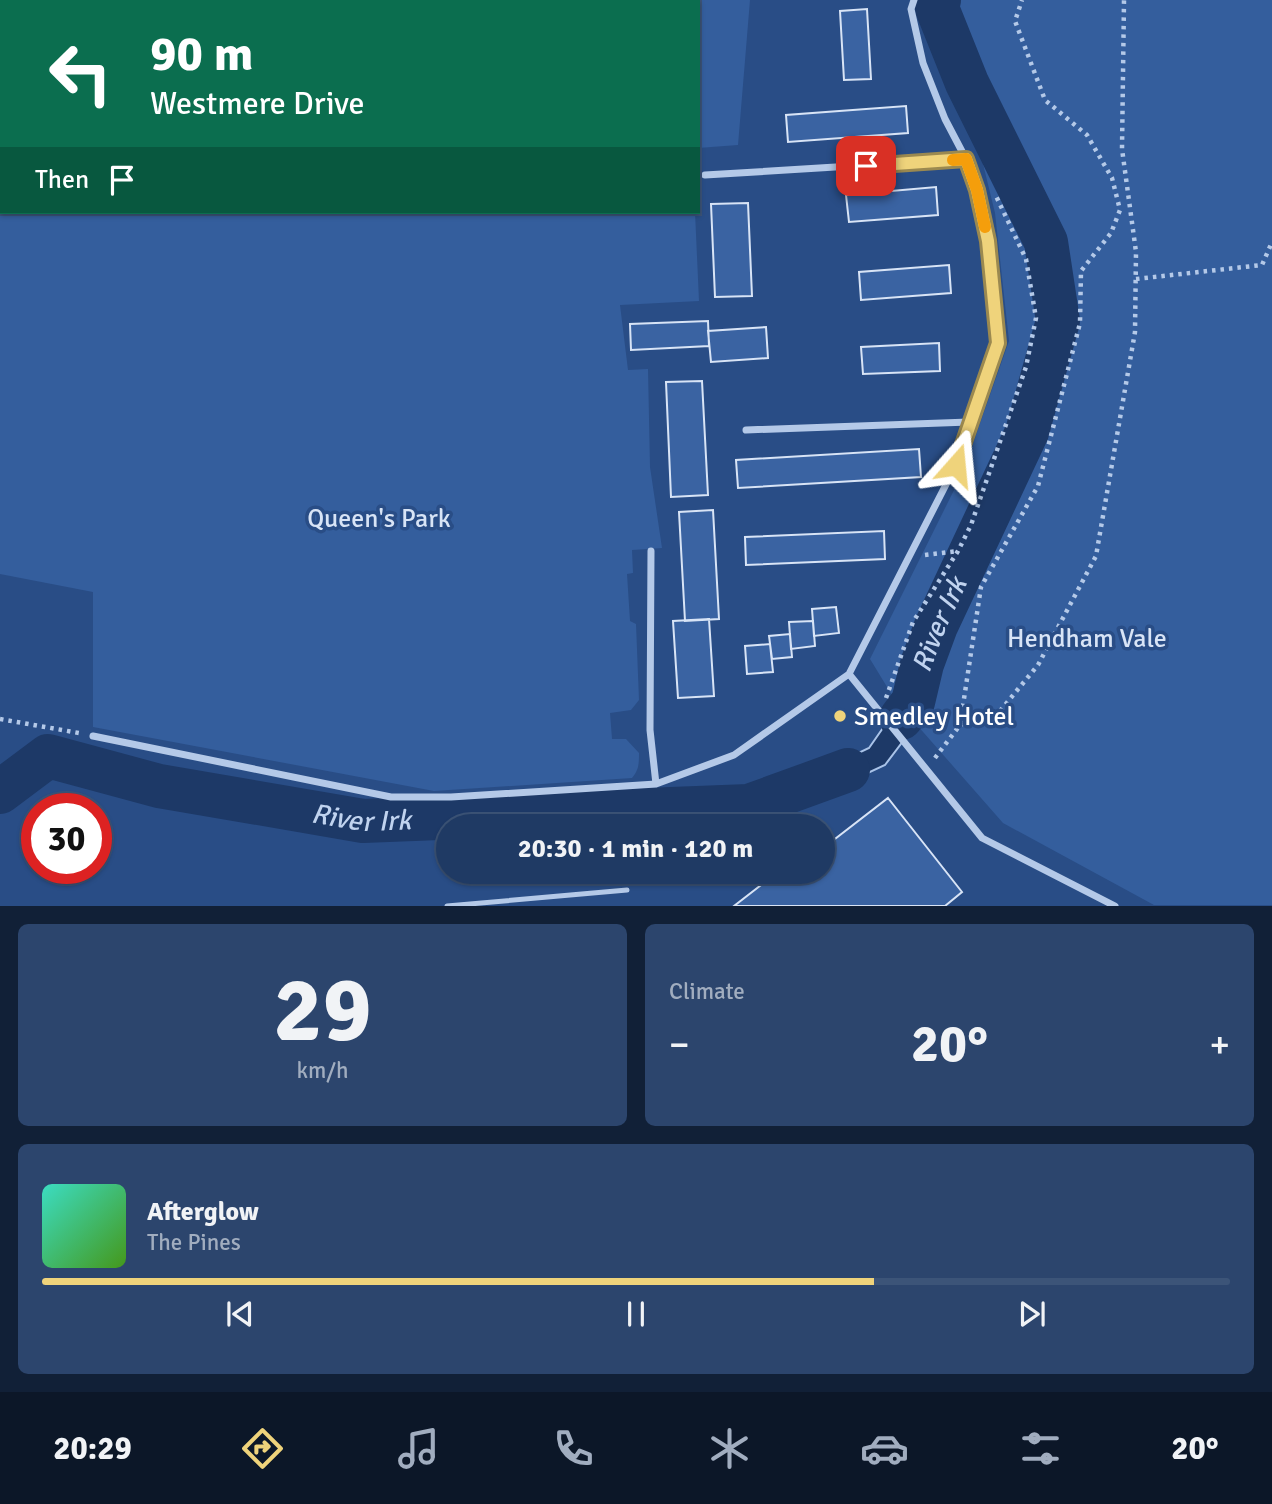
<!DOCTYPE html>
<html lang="en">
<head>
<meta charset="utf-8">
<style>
  :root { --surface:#1f3a64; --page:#2c456d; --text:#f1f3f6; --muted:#a1adbf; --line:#3c5478; --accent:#efd37b }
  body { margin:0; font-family:Signika,sans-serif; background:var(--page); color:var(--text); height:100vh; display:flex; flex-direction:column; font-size:26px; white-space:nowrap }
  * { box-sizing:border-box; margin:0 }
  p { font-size:23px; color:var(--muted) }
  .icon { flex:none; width:38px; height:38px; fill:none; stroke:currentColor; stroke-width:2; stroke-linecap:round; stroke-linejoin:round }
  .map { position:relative; height:906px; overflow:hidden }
  .side { display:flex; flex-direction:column; gap:18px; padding:18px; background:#112037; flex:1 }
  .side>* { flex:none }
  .guide { position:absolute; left:0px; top:0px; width:700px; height:214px; box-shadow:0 2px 5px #0004,0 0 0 2px var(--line); background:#0b6e4f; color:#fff; overflow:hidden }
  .speed { position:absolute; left:21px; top:793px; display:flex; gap:14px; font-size:35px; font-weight:700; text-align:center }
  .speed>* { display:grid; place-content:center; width:91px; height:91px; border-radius:50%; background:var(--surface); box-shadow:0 2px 5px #0004,0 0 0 2px var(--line); line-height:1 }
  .speed .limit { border:10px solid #d22; background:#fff; color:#111 }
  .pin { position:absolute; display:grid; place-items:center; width:60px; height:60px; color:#fff; margin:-30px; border-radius:14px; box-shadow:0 4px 10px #0006 }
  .me { position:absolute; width:77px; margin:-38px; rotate:18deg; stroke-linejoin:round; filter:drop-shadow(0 0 5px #0008) }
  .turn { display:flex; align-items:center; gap:24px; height:147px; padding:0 35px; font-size:32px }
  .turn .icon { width:91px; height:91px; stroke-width:2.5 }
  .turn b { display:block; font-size:49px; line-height:60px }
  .then { display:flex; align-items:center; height:66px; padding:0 35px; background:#0003; gap:14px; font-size:26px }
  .big { font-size:52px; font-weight:700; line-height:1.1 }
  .side .card { flex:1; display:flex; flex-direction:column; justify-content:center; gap:10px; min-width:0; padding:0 24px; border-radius:10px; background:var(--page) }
  .side .dial { align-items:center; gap:0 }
  .dial b { font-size:91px; line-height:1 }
  .song { display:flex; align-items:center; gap:21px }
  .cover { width:84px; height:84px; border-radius:10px; background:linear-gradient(135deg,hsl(170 70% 55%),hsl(100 70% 35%)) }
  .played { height:7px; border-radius:4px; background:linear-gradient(90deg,var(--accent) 70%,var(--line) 70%) }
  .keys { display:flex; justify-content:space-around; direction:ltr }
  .heat { display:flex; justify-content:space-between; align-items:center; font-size:38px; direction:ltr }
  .side .tiles { flex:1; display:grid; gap:18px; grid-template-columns:1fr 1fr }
  .card:last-child { grid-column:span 2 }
  .trip { position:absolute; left:436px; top:814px; width:399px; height:70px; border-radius:35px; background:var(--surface); box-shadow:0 2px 5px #0004,0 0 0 2px var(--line); font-weight:700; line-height:70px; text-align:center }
  .dock { display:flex; height:112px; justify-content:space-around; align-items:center; background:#0c1728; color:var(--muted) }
  .dock .icon { width:49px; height:49px }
  .dock .active { color:var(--accent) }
  .dock b { font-size:32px; color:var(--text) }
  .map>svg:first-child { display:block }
  .green { fill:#345e9d }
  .water { fill:#1d3967; stroke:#a9c3e8; stroke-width:2 }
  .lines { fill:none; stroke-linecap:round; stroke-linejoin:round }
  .river { stroke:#1d3967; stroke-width:44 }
  .building { fill:#3a63a2; stroke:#d8e4f6; stroke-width:2 }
  .path { stroke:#b4c9e8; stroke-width:4.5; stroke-dasharray:3.5 5; stroke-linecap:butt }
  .lane { stroke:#b4c9e8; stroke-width:5 }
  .street { stroke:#b4c9e8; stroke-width:7 }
  .route-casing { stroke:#9b8950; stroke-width:18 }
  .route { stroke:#efd37b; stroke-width:12 }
  .slow { stroke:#f59e0b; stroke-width:12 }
  .poi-dot { fill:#efd37b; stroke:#294d86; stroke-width:2.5 }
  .labels { text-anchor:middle; stroke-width:7; stroke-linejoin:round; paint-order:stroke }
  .park-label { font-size:26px; fill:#d8e4f6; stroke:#294d86 }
  .poi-label { font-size:26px; fill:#fff; stroke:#294d86; text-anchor:start }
  .water-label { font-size:28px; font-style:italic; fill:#c0d3ef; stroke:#294d86 }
</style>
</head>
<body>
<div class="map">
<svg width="1272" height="906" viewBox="0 0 1272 906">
  <rect width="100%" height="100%" fill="#294d86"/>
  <!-- green -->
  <path class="green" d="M 0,0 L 750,0 L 738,145 L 698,148 L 698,2 L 2,2 L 2,212 L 695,212 L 699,301 L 620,305 L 628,370 L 648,369 L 650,467 L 662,548 L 632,550 L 633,573 L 627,574 L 630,621 L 636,624 L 639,700 L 631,710 L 610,713 L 612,739 L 626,739 L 639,753 C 639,763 639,770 632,778 L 434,791 L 93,727 L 93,592 L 0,574 Z
    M 943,0 L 1272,0 L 1272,905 L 1154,905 L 1003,823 L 895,700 L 870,659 L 963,472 L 1009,341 L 995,213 Z"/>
  <!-- water -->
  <path class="water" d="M 912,657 L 932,669 L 927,702 L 922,716 L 885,765 L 797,806 L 791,785 L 869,748 L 908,692 Z"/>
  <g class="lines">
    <!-- river -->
    <g class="river">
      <path id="s1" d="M 901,718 L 913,702 L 922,664 L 936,626 L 1027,432 L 1058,321 L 1046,242 L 967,83 L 937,8 L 939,0"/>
      <path id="s2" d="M 0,792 L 48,756 L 159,786 L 363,821 L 749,806 L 848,770"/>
    </g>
  </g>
  <!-- building -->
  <path class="building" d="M 867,9 L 871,79 L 844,80 L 840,11 Z
    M 906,106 L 908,133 L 788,142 L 786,115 Z
    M 936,187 L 938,215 L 849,222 L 846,195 Z
    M 748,203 L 752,296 L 715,297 L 711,204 Z
    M 949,265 L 951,293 L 861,300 L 859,272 Z
    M 708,321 L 709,346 L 631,350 L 630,324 Z
    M 766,327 L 768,358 L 711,362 L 708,331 Z
    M 939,343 L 940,371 L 863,374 L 861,347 Z
    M 702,381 L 708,495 L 671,497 L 666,382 Z
    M 919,449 L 921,477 L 738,488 L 736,460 Z
    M 713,510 L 719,619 L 685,621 L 679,512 Z
    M 884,531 L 885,559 L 746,565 L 745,537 Z
    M 836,607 L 839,633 L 814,636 L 812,609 Z
    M 709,619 L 714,696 L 678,698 L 673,621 Z
    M 813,621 L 815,646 L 791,649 L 789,622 Z
    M 790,634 L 792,657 L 772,659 L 769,636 Z
    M 770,644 L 773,672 L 747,674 L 745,646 Z
    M 888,798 L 962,892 L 945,906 L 734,906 L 778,872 L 784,879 L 794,872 L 822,872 L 822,849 Z"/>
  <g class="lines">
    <!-- path -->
    <path class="path" d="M 304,2 L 307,0
      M 0,92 L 2,92
      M 1136,279 L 1262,265 L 1272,242
      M 925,555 L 958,551
      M 886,698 L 913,622 L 958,551 L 971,525 L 1026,367 L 1036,318 L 1026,259 L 996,196
      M 0,719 L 79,733
      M 960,725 L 1000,711 L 1038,665 L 1096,556 L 1135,332 L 1136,252 L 1122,149 L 1124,0
      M 935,758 L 960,725 L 981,587 L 1038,486 L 1080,323 L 1081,271 L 1111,233 L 1120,210 L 1112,178 L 1087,135 L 1045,100 L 1015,21 L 1022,0"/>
    <!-- lane -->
    <path class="lane" d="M 447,906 L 627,890"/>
    <!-- street -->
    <path class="street" d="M 705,175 L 966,159
      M 746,430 L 969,422
      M 651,551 L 650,730 L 656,784
      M 849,674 L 982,838 L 1115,906
      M 93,736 L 391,797 L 451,797 L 656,784 L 734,755 L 849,674 L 956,465 L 998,343 L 988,241 L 977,190 L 966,159 L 945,119 L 923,63 L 911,9 L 914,0"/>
  </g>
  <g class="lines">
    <!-- route casing -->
    <g class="route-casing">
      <path id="route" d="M 866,166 L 966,159 L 977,190 L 988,241 L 998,343 L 956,465"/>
    </g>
    <!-- route -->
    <use href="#route" class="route"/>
    <!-- slow -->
    <path class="slow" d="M 953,160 L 966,159 L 977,190 L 985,227"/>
  </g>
  <!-- markers -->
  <circle class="poi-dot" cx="840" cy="716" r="7"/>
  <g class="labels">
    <!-- park labels -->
    <g class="park-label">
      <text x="379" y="527">Queen's Park</text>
      <text x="1087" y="647">Hendham Vale</text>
    </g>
    <!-- poi labels -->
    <g class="poi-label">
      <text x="854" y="725">Smedley Hotel</text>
    </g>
    <!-- water labels -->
    <g class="water-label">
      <text dy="10" stroke="none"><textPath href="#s1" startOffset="102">River Irk</textPath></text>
      <text dy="10" stroke="none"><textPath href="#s2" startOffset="380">River Irk</textPath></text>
    </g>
  </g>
</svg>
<div class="speed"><div class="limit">30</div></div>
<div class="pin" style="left:866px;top:166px;background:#d93025"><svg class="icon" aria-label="arrive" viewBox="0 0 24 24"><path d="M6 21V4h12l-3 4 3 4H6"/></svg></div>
<svg class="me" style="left:956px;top:465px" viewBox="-20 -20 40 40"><path d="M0-17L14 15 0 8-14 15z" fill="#efd37b" stroke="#fff" stroke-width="4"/></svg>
<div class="trip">20:30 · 1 min · 120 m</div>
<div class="guide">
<div class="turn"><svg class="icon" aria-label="left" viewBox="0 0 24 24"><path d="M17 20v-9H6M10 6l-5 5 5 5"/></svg><div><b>90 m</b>Westmere Drive</div></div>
<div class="then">Then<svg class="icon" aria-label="arrive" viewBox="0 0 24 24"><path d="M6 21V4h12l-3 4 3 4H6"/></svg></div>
</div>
</div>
<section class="side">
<div class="tiles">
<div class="card dial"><b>29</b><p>km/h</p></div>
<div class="card"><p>Climate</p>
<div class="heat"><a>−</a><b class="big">20°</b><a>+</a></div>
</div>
<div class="card">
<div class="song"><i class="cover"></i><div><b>Afterglow</b><p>The Pines</p></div></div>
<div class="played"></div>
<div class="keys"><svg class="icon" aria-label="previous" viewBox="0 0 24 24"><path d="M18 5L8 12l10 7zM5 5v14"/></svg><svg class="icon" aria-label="pause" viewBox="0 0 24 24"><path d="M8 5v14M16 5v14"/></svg><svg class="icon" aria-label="next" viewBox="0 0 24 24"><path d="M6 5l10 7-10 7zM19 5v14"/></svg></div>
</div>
</div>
</section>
<nav class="dock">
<b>20:29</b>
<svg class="icon active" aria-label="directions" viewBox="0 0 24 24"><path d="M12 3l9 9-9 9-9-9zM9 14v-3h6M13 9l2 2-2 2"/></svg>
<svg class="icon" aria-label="music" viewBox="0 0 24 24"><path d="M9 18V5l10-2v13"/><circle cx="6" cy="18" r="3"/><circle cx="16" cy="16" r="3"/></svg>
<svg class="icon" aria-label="phone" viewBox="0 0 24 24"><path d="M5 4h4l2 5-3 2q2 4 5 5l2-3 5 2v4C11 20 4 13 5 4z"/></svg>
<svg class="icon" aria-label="climate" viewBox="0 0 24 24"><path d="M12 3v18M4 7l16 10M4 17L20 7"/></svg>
<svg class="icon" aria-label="car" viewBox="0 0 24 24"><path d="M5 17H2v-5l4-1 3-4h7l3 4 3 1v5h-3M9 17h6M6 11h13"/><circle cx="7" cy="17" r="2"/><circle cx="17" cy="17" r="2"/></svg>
<svg class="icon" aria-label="filters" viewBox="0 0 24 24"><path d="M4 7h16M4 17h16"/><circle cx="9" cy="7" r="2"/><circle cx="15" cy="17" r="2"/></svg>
<b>20°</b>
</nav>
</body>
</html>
